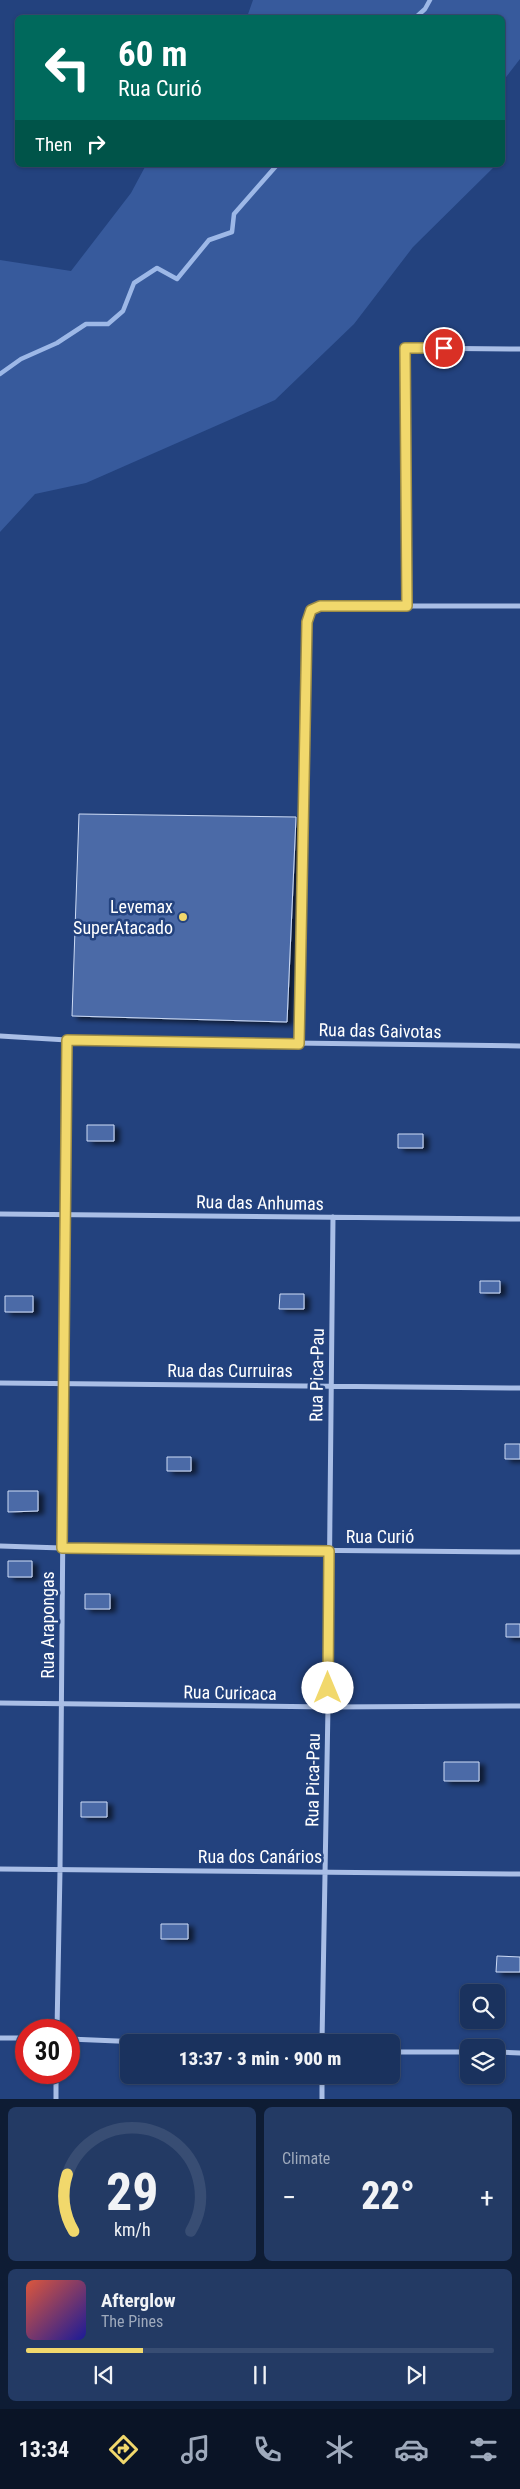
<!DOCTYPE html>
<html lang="en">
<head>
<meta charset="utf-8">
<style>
  :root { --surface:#1a325e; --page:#233a64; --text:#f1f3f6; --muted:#9faabc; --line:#384d73; --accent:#f1d86c }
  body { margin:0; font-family:"Roboto Condensed",sans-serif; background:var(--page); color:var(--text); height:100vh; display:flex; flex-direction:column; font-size:19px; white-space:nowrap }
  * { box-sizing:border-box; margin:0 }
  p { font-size:16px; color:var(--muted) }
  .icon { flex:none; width:28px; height:28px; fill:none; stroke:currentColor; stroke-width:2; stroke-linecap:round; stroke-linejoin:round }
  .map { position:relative; height:2099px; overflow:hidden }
  .sheet { display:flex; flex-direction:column; gap:8px; padding:8px; background:#0e1c34; flex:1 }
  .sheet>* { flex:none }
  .hud { position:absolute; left:15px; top:15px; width:490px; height:152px; border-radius:8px; box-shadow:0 1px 4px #0004,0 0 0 1px var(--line); background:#00695c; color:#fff; overflow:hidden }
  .controls { position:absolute; left:460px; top:1984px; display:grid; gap:10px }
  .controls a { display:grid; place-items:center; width:45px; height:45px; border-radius:8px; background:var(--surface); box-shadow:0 1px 4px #0004,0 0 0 1px var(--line); font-size:25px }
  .speed { position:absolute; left:15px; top:2019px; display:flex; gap:10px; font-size:25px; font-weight:700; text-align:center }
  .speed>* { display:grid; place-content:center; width:65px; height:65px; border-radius:50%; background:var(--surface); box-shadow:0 1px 4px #0004,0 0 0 1px var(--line); line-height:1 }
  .speed .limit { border:8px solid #d22; background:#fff; color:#111 }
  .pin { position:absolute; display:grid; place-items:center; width:42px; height:42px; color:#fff; margin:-21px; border:2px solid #fff; border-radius:50%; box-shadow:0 1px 5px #0007 }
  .me { position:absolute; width:55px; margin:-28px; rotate:0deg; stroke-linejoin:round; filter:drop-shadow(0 0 4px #0008) }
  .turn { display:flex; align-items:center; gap:18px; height:105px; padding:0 20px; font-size:22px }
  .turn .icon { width:65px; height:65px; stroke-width:2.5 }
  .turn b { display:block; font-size:35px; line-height:42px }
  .then { display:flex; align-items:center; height:48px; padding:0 20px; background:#0003; gap:10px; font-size:19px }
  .big { font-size:38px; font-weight:800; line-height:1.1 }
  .sheet .tile { flex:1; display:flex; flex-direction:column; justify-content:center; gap:8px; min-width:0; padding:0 18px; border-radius:8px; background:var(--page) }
  .sheet .dial { align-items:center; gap:0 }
  .dial svg { height:130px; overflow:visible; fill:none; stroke:var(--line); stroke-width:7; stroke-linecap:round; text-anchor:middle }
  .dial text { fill:var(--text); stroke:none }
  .song { display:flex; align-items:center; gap:15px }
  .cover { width:60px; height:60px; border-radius:8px; background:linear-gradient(135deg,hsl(10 70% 55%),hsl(240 70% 35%)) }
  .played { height:5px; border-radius:2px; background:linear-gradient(90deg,var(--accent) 25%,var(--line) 25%) }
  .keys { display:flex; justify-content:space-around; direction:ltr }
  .heat { display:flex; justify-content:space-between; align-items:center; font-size:28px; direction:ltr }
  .sheet .tiles { flex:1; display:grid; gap:8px; grid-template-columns:1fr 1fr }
  .tile:last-child { grid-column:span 2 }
  .trip { position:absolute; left:120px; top:2034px; width:280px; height:50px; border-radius:8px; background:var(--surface); box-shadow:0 1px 4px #0004,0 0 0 1px var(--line); font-weight:800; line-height:50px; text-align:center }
  .tab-bar { display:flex; height:80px; justify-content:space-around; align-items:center; background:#0a1426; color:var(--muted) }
  .tab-bar .icon { width:35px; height:35px }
  .tab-bar .on { color:var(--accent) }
  .tab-bar b { font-size:22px; color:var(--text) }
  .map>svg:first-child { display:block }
  .green { fill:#375a9c }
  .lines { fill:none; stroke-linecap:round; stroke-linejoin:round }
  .stream { stroke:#9db8e7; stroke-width:4.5 }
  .building { fill:#4b6ba7; stroke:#ccdaf5; filter:url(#shadow) }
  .street { stroke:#a9bee6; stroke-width:5 }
  .route-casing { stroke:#9d8c46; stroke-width:12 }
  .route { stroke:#f1d86c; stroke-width:9 }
  .poi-dot { fill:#f1d86c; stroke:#23427e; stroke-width:2 }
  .labels { text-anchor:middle; stroke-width:5; stroke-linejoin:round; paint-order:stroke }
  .poi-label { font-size:18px; fill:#fff; stroke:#23427e; text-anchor:end }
  .street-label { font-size:18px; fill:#fff; stroke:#23427e }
</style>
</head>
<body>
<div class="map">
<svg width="520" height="2099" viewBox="0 0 520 2099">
  <defs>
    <filter id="shadow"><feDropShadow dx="5.5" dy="3" stdDeviation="2.5" flood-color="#0009"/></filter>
  </defs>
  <rect width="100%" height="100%" fill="#23427e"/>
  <!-- green -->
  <path class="green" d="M 253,0 L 520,0 L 520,59 L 503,81 L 502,18 L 247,17 Z
    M 146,165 L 496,165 L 413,247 L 354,324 L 275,400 L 86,483 L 35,494 L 0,532 L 0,260 L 71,271 L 131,193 Z"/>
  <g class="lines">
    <!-- stream -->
    <path class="stream" d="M 415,18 L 425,9 L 430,0
      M 0,374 L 21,359 L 57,343 L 86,324 L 108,324 L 123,311 L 134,283 L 157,268 L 177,279 L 209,240 L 232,232 L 234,214 L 277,165"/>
  </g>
  <!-- building -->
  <path class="building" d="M 79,814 L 296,817 L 287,1022 L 72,1016 Z
    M 87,1125 L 114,1125 L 114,1141 L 87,1141 Z
    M 398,1134 L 423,1134 L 423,1148 L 398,1148 Z
    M 480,1281 L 500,1281 L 500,1293 L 480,1293 Z
    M 280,1294 L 304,1294 L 304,1309 L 279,1309 Z
    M 5,1296 L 33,1296 L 33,1312 L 5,1312 Z
    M 505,1444 L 520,1444 L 520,1459 L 505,1459 Z
    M 167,1457 L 191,1457 L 191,1471 L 167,1471 Z
    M 8,1491 L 38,1491 L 38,1511 L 8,1512 Z
    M 8,1561 L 32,1561 L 32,1577 L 8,1577 Z
    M 85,1594 L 110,1594 L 110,1609 L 85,1609 Z
    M 506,1624 L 520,1624 L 520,1637 L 506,1637 Z
    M 444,1762 L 479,1762 L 479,1781 L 444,1781 Z
    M 81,1802 L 107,1802 L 107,1817 L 81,1817 Z
    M 161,1924 L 188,1924 L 188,1939 L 161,1939 Z
    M 497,1956 L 520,1957 L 520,1972 L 496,1972 Z"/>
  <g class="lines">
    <!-- street -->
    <path class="street" d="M 407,606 L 405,348 L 520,349
      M 0,1036 L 67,1040 L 520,1046
      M 299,1043 L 307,622 L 311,610 L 320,606 L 520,606
      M 0,1214 L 520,1219
      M 0,1383 L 520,1388
      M 0,1546 L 62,1548 L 520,1552
      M 0,1703 L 328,1707 L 520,1706
      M 0,1869 L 520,1874
      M 57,2030 L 60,1870 L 67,1040
      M 0,2038 L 26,2038
      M 69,2039 L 141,2042
      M 322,2042 L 328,1707 L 333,1217
      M 391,2052 L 469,2052
      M 496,2052 L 520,2053
      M 56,2099 L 56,2072
      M 322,2099 L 322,2075"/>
  </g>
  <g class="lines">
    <!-- route casing -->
    <g class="route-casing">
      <path id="route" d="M 328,1688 L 329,1551 L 62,1548 L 67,1040 L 299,1044 L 307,622 L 311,610 L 320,606 L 407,606 L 405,348 L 444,348"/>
    </g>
    <!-- route -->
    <use href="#route" class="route"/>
  </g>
  <!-- markers -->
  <circle class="poi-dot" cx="183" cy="917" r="5"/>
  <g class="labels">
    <!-- poi labels -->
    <g class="poi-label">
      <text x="173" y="913">Levemax<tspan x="173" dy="21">SuperAtacado</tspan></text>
    </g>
    <!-- street labels -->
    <g class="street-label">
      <text transform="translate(380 1031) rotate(1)" y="6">Rua das Gaivotas</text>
      <text transform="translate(260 1203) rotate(1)" y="6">Rua das Anhumas</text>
      <text x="230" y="1377">Rua das Curruiras</text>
      <text transform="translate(317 1375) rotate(-89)" y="6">Rua Pica-Pau</text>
      <text x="380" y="1543">Rua Curió</text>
      <text transform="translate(48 1625) rotate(-90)" y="6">Rua Arapongas</text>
      <text transform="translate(230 1693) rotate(1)" y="6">Rua Curicaca</text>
      <text transform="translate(313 1780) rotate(-89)" y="6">Rua Pica-Pau</text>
      <text x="260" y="1863">Rua dos Canários</text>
    </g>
  </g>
</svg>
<div class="controls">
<a><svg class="icon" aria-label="search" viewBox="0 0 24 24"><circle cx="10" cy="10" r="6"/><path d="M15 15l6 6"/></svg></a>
<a><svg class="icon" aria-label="layers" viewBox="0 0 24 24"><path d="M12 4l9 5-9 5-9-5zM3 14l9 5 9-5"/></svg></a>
</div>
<div class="speed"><div class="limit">30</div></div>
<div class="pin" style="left:444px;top:348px;background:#d93025"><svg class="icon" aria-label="arrive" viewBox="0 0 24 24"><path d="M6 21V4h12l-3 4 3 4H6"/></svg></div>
<svg class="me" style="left:328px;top:1688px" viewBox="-20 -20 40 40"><circle r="19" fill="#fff"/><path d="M0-13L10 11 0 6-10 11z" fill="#f1d86c"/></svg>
<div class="trip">13:37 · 3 min · 900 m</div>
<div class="hud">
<div class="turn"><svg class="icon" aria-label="left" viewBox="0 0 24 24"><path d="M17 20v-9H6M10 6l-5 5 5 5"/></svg><div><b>60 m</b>Rua Curió</div></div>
<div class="then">Then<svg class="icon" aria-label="right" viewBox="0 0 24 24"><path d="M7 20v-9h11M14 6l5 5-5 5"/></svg></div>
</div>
</div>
<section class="sheet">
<div class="tiles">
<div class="tile dial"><svg viewBox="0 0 100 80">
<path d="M14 69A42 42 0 1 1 86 69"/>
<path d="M14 69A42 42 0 0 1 10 34" stroke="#f1d86c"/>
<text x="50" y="56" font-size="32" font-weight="700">29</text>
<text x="50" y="72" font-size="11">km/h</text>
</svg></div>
<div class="tile"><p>Climate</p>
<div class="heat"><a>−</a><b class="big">22°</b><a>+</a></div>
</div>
<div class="tile">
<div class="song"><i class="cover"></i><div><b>Afterglow</b><p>The Pines</p></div></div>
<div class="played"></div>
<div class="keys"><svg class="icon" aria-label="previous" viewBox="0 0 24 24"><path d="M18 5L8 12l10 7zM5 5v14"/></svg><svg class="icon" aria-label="pause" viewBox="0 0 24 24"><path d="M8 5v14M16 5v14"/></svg><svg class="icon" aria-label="next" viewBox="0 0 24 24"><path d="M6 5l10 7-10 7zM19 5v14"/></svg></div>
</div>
</div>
</section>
<nav class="tab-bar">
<b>13:34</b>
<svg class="icon on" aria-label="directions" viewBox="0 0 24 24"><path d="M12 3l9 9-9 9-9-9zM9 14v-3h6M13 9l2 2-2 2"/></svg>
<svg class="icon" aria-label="music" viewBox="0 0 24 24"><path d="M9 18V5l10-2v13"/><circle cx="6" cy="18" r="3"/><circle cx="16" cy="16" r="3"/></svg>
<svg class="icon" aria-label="phone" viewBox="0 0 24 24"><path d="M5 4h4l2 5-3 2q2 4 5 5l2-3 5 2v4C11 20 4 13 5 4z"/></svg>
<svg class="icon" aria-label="climate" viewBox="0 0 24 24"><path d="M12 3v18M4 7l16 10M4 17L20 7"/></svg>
<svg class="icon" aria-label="car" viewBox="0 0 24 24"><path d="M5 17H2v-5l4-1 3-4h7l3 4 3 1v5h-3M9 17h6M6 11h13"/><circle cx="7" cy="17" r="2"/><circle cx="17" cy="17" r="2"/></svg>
<svg class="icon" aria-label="filters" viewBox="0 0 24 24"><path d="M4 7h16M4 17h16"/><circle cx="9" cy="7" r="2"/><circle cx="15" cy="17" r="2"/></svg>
</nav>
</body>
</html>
